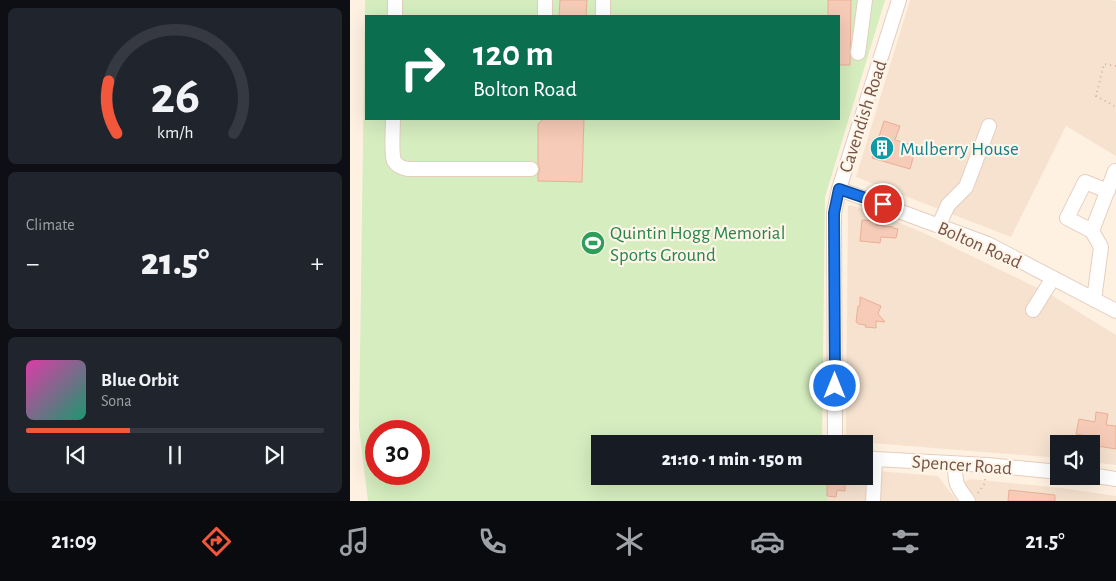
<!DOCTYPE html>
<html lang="en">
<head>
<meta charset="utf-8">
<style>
  :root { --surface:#171b24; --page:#20242c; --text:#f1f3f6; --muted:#9ea1a6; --line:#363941; --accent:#f2573c }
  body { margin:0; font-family:"Alegreya Sans",sans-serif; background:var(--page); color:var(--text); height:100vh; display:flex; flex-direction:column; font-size:19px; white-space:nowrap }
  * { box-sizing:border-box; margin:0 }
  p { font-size:16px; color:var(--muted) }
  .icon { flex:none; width:28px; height:28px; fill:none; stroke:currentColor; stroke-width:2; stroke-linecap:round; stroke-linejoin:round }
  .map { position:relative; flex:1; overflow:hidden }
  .details { display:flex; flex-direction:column; gap:8px; padding:8px; background:#0d0f14; width:350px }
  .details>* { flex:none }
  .hud { position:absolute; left:15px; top:15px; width:475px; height:105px; border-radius:0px; box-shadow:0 5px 20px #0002; background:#0b6e4f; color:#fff; overflow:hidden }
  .controls { position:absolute; left:700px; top:435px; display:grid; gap:10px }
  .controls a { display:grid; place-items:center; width:50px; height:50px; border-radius:0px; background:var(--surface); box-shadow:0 5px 20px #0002; font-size:25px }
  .speed { position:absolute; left:15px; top:420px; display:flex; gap:10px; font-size:25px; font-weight:700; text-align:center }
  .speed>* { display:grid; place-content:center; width:65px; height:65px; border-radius:50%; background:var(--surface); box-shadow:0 5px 20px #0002; line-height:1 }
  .speed .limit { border:8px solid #d22; background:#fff; color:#111 }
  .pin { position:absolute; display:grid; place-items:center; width:42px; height:42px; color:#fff; margin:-21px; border:2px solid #fff; border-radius:50%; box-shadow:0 1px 5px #0007 }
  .me { position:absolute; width:55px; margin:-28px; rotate:0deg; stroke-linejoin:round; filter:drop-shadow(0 0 4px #0008) }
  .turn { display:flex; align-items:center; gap:18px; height:105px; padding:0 25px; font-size:22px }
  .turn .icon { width:65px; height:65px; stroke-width:2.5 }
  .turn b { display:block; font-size:35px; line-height:42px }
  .big { font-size:38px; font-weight:800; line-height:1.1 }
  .details .widget { flex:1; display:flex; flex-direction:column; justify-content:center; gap:8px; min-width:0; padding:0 18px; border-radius:8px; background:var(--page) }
  .details .dial { align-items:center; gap:0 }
  .dial svg { height:130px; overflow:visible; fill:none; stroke:var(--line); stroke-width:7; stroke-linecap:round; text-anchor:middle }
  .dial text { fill:var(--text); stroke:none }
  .song { display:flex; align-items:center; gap:15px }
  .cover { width:60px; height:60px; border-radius:8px; background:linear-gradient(135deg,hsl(320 70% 55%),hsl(160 70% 35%)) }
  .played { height:5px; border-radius:2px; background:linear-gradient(90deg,var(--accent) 35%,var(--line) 35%) }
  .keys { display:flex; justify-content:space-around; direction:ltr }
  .heat { display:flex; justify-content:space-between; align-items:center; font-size:28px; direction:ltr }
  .trip { position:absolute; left:241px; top:435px; width:282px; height:50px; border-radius:0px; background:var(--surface); box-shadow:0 5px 20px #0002; font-weight:800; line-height:50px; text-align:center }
  .dock { display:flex; height:80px; justify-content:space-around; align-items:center; background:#090b0e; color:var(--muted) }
  .dock .icon { width:35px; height:35px }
  .dock .on { color:var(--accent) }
  .dock b { font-size:22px; color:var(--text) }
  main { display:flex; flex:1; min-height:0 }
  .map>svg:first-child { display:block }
  .residential { fill:#f6e2cf }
  .green { fill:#d5edbf; fill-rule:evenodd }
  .building { fill:#f6cbb7; stroke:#eaaf96 }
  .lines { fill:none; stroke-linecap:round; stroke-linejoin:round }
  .minor-casing { stroke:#e5cebf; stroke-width:16 }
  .path { stroke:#dbae9a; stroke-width:2; stroke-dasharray:1 4; stroke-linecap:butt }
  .minor { stroke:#fff; stroke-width:14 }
  .route-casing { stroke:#114b97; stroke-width:12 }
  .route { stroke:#1a73e8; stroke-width:9 }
  .labels { text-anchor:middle; stroke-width:4.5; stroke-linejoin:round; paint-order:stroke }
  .street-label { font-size:19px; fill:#775446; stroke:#fff5e9 }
  .culture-label { font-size:19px; fill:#0d838f; stroke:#fff5e9; text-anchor:start }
  .leisure-label { font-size:19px; fill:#27864d; stroke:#fff5e9; text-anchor:start }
</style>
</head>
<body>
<main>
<section class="details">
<div class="widget dial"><svg viewBox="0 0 100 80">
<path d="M14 69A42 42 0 1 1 86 69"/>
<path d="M14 69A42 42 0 0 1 9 37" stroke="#f2573c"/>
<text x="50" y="56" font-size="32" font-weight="700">26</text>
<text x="50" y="72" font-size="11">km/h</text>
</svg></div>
<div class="widget"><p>Climate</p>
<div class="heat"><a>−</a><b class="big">21.5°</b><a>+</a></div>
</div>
<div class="widget">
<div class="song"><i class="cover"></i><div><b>Blue Orbit</b><p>Sona</p></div></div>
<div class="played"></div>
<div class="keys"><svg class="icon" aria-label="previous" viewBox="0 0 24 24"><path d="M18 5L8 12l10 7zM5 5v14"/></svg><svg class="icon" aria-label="pause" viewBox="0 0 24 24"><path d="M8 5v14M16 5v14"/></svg><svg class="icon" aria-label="next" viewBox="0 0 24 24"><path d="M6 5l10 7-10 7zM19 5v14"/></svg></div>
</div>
</section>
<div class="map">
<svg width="766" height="501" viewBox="0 0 766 501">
  <rect width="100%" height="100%" fill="#fef1e1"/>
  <!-- residential -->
  <path class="residential" d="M 560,0 L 761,0 L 766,1 L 766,156 L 716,126 L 661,237 L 506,177 Z
    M 501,205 L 533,216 L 574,233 L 698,293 L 766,335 L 766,465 L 741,462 L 741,444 L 709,444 L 709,458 L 496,441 L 498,206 Z
    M 515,470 L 588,476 L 607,501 L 477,501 L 477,476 L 515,476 Z
    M 620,479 L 711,488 L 766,496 L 766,501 L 627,501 L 614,482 Z"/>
  <!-- green -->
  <path class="green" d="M 15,0 L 535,0 L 475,197 L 472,444 L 250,444 L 250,476 L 477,476 L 477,501 L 18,501 L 9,427 ZM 16,16 L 489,16 L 489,119 L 16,119 ZM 26,431 L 69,431 L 69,474 L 26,474 Z"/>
  <!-- building -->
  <path class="building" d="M 210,0 L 237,0 L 236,16 L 209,16 Z
    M 478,0 L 501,0 L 500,65 L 489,65 L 489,16 L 478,16 Z
    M 193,119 L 234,119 L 232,182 L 188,181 L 188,174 L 190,169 L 188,164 L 188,124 Z
    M 534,121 L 550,126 L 545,140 L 559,144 L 558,149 L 565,151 L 560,169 L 522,158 Z
    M 512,220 L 526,221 L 526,225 L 543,227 L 543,228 L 548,229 L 546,238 L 531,237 L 530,243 L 510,241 Z
    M 510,297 L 531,306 L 528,314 L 535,322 L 526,321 L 526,328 L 515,327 L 516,325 L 509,324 L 506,322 L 508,306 L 510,306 Z
    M 746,412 L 758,414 L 756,425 L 766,426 L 766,449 L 741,445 L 742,437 L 726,434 L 729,419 L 745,422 Z
    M 477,478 L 495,479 L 495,491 L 487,490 L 486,497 L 477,496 Z
    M 659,490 L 705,495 L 705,501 L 658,501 Z"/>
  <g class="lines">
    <!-- minor casing -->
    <g class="minor-casing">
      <path id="minor" d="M 45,16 L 45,0
        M 195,16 L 195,0
        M 253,16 L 253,0
        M 508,53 L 515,0
        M 43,119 C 43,128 41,153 44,161 C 47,166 52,168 58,169 L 181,169
        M 489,189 L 638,244 L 766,311
        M 589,225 L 598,205 L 616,187 L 639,126
        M 742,231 L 717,218 L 735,182 L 758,191
        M 744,300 L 751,247 L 742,231 L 765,171
        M 683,310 L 703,278
        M 485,444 L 484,213 L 489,189 L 549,0
        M 515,457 L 525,459 L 637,465 L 709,472
        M 605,464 C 605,484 606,485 618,501
        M 741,475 L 766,479
        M 523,501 L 525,459"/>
    </g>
    <!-- path -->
    <path class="path" d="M 766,66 L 754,64 L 746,96 L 766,107
      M 628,493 L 635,483 L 635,478"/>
    <!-- minor -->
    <use href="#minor" class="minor"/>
  </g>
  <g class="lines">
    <!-- route casing -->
    <g class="route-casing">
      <path id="route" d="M 485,386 L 484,213 L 489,189 L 533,204"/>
    </g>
    <!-- route -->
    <use href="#route" class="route"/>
  </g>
  <!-- icons -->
  <defs>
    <g id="building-disc" transform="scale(1.25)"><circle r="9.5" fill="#0f9aa8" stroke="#fff5e9"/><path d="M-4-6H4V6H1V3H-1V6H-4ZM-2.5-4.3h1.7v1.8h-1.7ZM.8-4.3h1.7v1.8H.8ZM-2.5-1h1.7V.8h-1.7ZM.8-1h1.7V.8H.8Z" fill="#fff"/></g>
    <g id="stadium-disc" transform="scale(1.25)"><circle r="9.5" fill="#2e9e5b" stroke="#fff5e9"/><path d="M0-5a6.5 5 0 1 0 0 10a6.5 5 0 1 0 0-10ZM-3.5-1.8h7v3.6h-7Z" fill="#fff"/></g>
  </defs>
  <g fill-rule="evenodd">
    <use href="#building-disc" x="532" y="148"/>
    <use href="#stadium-disc" x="243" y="243"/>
  </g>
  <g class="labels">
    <!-- street labels -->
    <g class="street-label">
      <text transform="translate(512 116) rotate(-72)" y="7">Cavendish Road</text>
      <text transform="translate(630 244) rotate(24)" y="7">Bolton Road</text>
      <text transform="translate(612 464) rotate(4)" y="7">Spencer Road</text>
    </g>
    <!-- culture labels -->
    <g class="culture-label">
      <text x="550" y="155">Mulberry House</text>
    </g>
    <!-- leisure labels -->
    <g class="leisure-label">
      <text x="260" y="239">Quintin Hogg Memorial<tspan x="260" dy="22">Sports Ground</tspan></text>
    </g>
  </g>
</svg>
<div class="controls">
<a><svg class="icon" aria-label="sound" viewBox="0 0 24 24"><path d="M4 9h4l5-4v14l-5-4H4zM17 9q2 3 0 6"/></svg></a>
</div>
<div class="speed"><div class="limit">30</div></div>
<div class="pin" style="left:533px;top:204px;background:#d93025"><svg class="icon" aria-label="arrive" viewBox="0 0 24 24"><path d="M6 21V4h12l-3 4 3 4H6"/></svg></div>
<svg class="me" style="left:485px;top:386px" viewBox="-20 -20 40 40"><circle r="17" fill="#1a73e8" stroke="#fff" stroke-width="3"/><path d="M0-11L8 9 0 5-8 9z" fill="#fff"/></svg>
<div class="trip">21:10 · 1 min · 150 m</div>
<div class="hud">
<div class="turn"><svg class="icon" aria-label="right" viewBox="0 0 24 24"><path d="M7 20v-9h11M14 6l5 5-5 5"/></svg><div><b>120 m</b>Bolton Road</div></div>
</div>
</div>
</main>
<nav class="dock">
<b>21:09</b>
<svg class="icon on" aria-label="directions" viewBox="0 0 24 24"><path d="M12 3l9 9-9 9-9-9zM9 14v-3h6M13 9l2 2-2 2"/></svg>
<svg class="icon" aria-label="music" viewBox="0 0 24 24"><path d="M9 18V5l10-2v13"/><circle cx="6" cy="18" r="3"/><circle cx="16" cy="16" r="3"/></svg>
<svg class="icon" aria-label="phone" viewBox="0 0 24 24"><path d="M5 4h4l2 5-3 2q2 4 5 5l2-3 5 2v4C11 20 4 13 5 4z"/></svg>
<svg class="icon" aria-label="climate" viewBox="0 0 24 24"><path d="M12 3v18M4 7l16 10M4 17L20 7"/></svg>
<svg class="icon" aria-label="car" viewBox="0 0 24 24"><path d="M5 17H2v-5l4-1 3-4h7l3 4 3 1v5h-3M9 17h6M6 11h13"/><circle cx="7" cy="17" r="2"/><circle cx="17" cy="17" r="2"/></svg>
<svg class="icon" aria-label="filters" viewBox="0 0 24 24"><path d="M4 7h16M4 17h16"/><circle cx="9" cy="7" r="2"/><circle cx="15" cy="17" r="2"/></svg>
<b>21.5°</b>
</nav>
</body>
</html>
